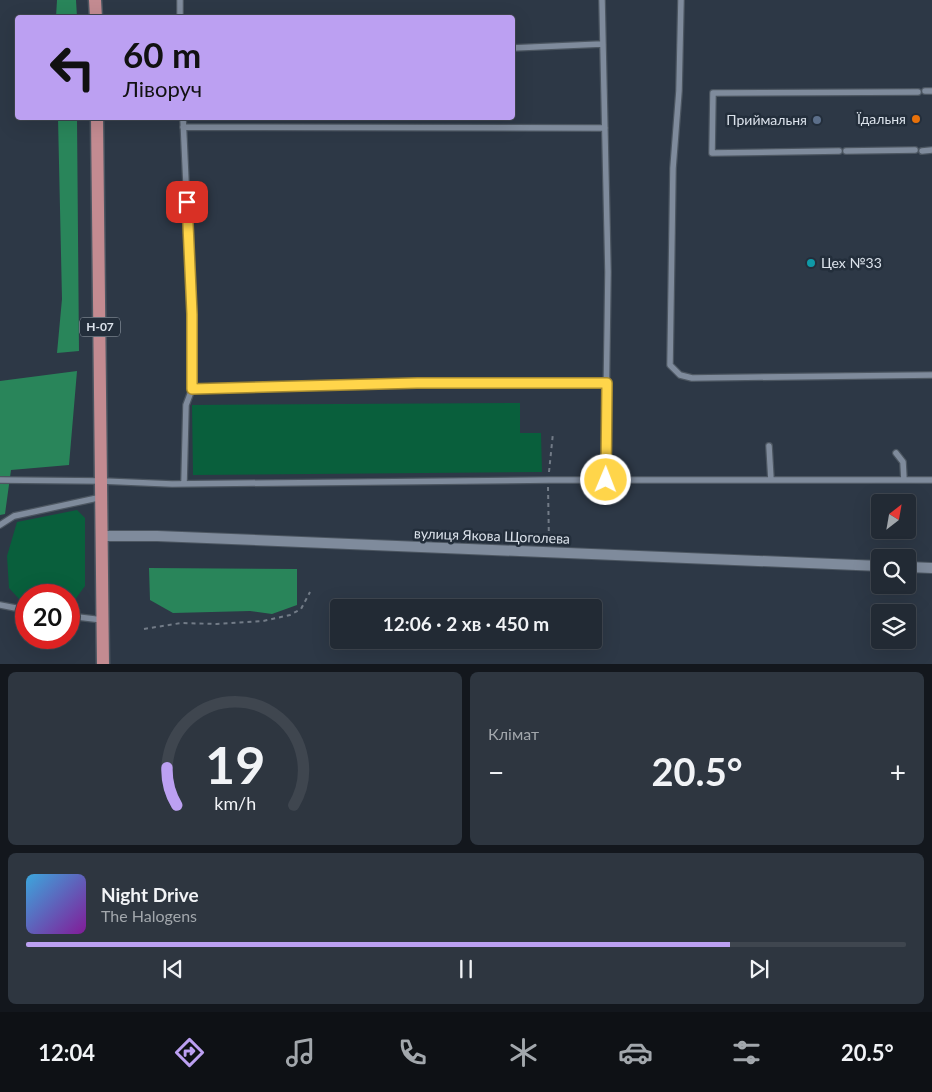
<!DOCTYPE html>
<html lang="uk">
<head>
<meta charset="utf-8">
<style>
  :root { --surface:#222a34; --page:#2e3640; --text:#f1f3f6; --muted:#a2a7ac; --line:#3f464f; --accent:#bca0f2 }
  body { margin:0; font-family:Lato,sans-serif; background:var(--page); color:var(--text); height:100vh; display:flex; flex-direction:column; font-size:19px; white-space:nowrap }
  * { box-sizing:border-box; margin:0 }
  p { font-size:16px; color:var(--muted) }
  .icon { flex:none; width:28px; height:28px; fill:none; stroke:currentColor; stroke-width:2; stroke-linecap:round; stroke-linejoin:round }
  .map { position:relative; height:664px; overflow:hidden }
  .side { display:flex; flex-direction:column; gap:8px; padding:8px; background:#13171d; flex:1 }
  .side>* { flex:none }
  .banner { position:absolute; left:15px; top:15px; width:500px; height:105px; border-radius:5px; box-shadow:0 5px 20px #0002,0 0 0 1px var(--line); background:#bca0f2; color:#111; overflow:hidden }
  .needle { width:32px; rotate:31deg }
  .fabs { position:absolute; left:871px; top:494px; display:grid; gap:10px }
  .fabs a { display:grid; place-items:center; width:45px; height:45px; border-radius:5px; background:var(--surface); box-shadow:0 5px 20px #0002,0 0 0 1px var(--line); font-size:25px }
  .speed { position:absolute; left:15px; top:584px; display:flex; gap:10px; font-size:25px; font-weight:700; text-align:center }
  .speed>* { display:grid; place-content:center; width:65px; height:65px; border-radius:50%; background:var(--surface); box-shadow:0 5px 20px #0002,0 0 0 1px var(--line); line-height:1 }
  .speed .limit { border:8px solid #d22; background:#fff; color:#111 }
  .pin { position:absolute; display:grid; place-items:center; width:42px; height:42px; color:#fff; margin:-21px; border-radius:10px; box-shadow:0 2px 8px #0006 }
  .me { position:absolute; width:55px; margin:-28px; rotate:1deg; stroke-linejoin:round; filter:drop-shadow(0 0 4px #0008) }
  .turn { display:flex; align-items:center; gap:18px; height:105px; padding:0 25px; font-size:22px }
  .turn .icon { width:65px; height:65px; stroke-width:2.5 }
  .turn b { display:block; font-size:35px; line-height:42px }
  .big { font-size:38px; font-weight:700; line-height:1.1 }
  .side .tile { flex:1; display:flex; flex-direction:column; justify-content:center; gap:8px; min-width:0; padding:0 18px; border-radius:8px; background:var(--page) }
  .side .dial { align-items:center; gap:0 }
  .dial svg { height:130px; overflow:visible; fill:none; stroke:var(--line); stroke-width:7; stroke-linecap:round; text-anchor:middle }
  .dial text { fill:var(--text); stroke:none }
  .song { display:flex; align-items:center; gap:15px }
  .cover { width:60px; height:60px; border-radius:8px; background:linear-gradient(135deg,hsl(200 70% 55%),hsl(290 70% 35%)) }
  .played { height:5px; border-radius:2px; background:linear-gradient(90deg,var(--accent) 80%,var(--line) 80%) }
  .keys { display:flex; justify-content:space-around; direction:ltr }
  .heat { display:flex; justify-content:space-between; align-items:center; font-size:28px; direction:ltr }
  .side .tiles { flex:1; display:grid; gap:8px; grid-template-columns:1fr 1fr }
  .tile:last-child { grid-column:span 2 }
  .trip { position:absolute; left:330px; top:599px; width:272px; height:50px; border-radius:5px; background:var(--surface); box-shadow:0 5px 20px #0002,0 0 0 1px var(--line); font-weight:700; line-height:50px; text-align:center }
  .tabs { display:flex; height:80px; justify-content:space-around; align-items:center; background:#0e1115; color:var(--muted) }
  .tabs .icon { width:35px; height:35px }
  .tabs .active { color:var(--accent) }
  .tabs b { font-size:22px; color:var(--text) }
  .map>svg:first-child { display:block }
  .green { fill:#095f3c }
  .forest { fill:#29855a }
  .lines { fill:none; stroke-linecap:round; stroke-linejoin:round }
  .service-casing { stroke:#4c5661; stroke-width:8 }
  .minor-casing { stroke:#4c5661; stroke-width:12 }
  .primary-casing { stroke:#4c5661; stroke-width:15 }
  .path { stroke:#727b87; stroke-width:2; stroke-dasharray:4 4; stroke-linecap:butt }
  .service { stroke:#7f8b9c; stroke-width:5.5 }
  .minor { stroke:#7f8b9c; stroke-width:10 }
  .primary { stroke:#c38b91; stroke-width:12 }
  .route-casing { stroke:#a68a30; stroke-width:12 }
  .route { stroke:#ffd54a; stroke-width:9 }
  .food-dot { fill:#e8710a; stroke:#232e3b; stroke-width:2 }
  .service-dot { fill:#5c6f8a; stroke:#232e3b; stroke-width:2 }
  .culture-dot { fill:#0f9aa8; stroke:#232e3b; stroke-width:2 }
  .labels { text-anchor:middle; stroke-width:5; stroke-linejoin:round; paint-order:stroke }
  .shield { fill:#232e3b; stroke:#a4acb6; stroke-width:1 }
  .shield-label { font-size:12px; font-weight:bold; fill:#dbe2eb }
  .poi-label { font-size:14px; fill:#dbe2eb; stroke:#232e3b; text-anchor:end }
  .street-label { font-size:14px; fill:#dbe2eb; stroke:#232e3b }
</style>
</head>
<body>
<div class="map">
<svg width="932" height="665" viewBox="0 0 932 665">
  <rect width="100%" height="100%" fill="#2d3846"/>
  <!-- green -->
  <path class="green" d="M 520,403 L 520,433 L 541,433 L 542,472 L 193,475 L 192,405 Z
    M 77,510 L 85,518 L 85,586 L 74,601 L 69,601 L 69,595 L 26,595 L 26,601 L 20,600 L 9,588 L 7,556 L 17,522 Z"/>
  <!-- forest -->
  <path class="forest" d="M 57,0 L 76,0 L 77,17 L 56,17 Z
    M 58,118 L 77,118 L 79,351 L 57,353 L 62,299 Z
    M 77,371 L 69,465 L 11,470 L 5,514 L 0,515 L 0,381 Z
    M 149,568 L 297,569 L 297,605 L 272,614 L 250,611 L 173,613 L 150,600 Z"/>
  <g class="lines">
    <!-- service casing -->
    <g class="service-casing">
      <path id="service" d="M 602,0 L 608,272 L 605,480
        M 681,0 L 679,91 L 673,168 L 670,365 L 680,375 L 692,378 L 932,375
        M 180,18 L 180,0
        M 512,48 L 602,44
        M 925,91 L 932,91
        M 183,118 L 192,314 L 192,389 L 186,405 L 184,483
        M 183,127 L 605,128
        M 839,151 L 712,153 L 713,93 L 918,92
        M 846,151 L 915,150
        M 922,151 L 932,150
        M 192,389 L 417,383 L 607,383
        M 769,446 L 771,480
        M 896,453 L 903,462 L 904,480
        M 0,480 L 102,481 L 172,484 L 549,480 L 932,480
        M 0,525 L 14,516 L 102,497
        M 0,605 L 26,610
        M 69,616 L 103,620"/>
    </g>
    <!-- minor casing -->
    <g class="minor-casing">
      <path id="minor" d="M 102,536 L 157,536 L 880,566
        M 908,567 L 932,568"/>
    </g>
    <!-- primary casing -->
    <g class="primary-casing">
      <path id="primary" d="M 95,0 L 96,18
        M 97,118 L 103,665"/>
    </g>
    <!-- path -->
    <path class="path" d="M 549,472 L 553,433
      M 548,487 L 549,542
      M 144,629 L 181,623 L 217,624 L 263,621 L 290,615 L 301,609 L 310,592"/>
    <!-- service -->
    <use href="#service" class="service"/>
    <!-- minor -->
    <use href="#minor" class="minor"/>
    <!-- primary -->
    <use href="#primary" class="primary"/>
  </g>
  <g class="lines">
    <!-- route casing -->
    <g class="route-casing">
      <path id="route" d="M 187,202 L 192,314 L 192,389 L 417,383 L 607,383 L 606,480"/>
    </g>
    <!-- route -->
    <use href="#route" class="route"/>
  </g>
  <!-- markers -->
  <circle class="food-dot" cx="916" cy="119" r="5"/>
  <circle class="service-dot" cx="817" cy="120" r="5"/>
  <circle class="culture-dot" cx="811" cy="263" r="5"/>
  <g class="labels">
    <!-- shield labels -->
    <rect class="shield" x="80" y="317.5" width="40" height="19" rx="4"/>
    <g class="shield-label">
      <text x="100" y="331">Н-07</text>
    </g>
    <!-- poi labels -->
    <g class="poi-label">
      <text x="906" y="124">Їдальня</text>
      <text x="807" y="125">Приймальня</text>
      <text x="821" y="268" text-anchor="start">Цех №33</text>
    </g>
    <!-- street labels -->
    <g class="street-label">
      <text transform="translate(492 536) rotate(2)" y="5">вулиця Якова Щоголева</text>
    </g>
  </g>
</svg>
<div class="fabs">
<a><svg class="needle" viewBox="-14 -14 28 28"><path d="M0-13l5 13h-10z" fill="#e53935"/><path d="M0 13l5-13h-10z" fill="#a2a7ac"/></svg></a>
<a><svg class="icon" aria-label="search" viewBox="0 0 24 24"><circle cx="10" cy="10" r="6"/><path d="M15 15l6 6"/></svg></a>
<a><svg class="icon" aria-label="layers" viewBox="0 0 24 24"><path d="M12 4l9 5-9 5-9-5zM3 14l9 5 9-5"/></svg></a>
</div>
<div class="speed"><div class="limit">20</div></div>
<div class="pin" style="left:187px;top:202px;background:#d93025"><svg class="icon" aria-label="arrive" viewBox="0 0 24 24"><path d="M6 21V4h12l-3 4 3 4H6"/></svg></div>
<svg class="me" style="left:606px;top:480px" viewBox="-20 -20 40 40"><circle r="17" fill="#ffd54a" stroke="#fff" stroke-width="3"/><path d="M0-11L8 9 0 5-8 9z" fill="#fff"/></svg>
<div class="trip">12:06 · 2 хв · 450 m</div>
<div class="banner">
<div class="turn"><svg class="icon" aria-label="left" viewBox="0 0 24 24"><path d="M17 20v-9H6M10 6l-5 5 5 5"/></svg><div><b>60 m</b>Ліворуч</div></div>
</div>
</div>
<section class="side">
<div class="tiles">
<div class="tile dial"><svg viewBox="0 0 100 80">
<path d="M14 69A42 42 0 1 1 86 69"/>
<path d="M14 69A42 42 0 0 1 8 46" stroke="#bca0f2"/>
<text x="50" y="56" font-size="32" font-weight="700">19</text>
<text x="50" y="72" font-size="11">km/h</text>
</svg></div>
<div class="tile"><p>Клімат</p>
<div class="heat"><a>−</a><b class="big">20.5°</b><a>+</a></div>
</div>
<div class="tile">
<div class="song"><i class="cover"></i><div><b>Night Drive</b><p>The Halogens</p></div></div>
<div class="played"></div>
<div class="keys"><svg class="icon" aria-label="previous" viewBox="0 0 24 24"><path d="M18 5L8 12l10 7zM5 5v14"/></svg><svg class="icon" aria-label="pause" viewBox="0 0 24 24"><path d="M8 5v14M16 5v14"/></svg><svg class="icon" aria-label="next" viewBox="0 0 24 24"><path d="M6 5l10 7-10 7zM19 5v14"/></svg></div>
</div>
</div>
</section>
<nav class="tabs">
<b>12:04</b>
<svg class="icon active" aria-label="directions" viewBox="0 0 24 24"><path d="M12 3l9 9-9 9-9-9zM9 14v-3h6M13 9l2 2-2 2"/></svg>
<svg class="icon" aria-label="music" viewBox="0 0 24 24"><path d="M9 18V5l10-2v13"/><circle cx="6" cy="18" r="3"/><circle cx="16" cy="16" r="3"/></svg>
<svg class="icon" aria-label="phone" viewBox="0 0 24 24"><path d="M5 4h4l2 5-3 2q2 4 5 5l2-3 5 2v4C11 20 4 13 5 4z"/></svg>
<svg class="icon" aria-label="climate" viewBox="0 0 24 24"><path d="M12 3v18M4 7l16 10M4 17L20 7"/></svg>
<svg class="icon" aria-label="car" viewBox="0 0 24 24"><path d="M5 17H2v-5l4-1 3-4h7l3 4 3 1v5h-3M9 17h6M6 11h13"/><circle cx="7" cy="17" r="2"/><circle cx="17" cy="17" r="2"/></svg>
<svg class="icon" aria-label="filters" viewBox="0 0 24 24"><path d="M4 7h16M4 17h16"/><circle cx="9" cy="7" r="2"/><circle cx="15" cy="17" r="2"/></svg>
<b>20.5°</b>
</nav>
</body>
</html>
